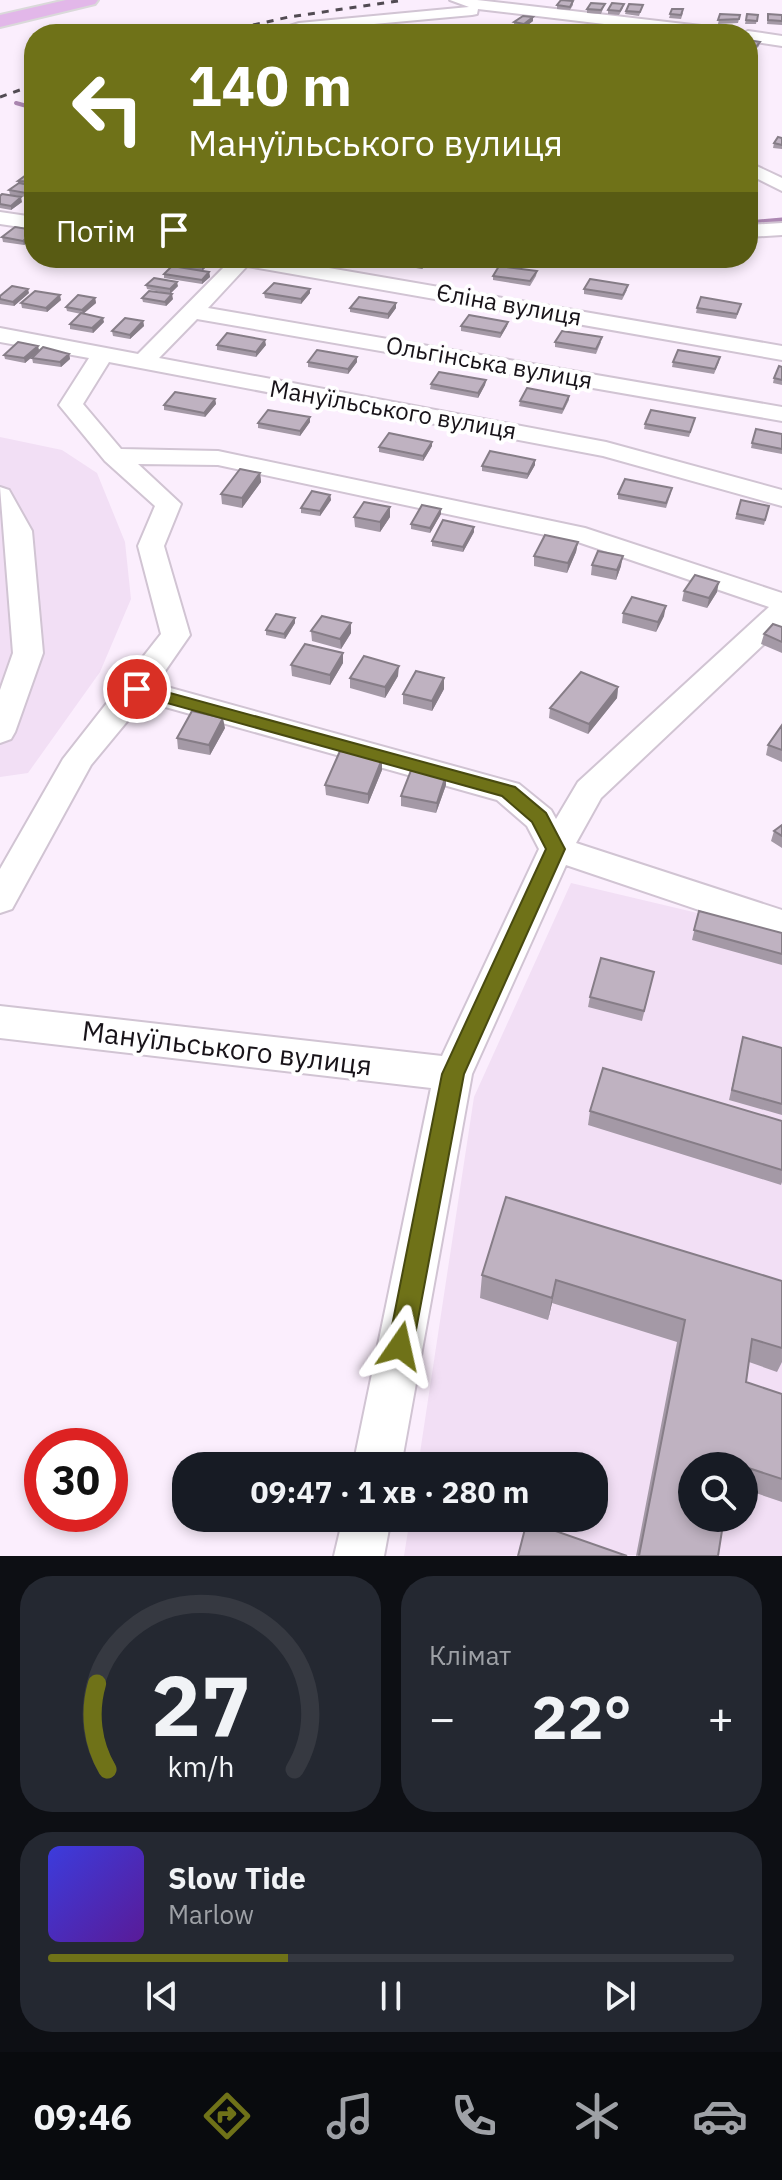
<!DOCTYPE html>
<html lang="uk">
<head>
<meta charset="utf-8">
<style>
  :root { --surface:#171b24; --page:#242831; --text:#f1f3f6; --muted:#9ea1a6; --line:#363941; --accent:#6f7218 }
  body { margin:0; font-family:"IBM Plex Sans",sans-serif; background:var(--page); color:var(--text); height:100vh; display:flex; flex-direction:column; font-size:30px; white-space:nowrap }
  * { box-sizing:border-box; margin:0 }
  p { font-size:26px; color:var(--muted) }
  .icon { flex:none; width:44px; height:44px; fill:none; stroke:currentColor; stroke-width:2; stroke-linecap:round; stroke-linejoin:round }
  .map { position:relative; height:1556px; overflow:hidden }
  .panel { display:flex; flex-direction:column; gap:20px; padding:20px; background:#0d0f14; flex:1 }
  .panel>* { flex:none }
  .banner { position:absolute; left:24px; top:24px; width:734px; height:244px; border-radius:32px; box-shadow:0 4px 12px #0003; background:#6f7218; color:#fff; overflow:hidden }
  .buttons { position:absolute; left:678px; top:1452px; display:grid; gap:16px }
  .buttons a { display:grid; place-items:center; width:80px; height:80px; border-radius:50%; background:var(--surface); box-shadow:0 4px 12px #0003; font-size:40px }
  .speed { position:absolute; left:24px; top:1428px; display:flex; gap:16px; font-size:40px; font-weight:700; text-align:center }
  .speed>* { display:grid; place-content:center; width:104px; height:104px; border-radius:50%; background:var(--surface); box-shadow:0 4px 12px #0003; line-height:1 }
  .speed .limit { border:12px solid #d22; background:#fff; color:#111 }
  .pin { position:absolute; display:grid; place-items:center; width:68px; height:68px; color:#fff; margin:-34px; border:4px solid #fff; border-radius:50%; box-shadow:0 2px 8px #0007 }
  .me { position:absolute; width:88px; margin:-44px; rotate:11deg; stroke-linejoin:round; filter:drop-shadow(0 0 6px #0008) }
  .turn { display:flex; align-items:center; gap:28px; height:168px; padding:0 32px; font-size:36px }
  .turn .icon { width:104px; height:104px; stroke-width:2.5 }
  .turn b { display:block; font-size:56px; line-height:68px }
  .then { display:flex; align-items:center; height:76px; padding:0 32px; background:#0003; gap:16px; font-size:30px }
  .big { font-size:60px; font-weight:800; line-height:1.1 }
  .panel .card { flex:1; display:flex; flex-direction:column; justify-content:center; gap:12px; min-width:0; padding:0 28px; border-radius:32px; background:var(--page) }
  .panel .dial { align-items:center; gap:0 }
  .dial svg { height:208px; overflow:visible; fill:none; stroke:var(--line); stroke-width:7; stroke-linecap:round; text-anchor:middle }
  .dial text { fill:var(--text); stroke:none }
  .song { display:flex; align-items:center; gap:24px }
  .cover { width:96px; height:96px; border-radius:12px; background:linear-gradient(135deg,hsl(240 70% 55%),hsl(270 70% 35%)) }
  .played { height:8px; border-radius:4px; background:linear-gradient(90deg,var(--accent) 35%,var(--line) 35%) }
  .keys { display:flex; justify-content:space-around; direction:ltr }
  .heat { display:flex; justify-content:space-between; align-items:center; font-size:44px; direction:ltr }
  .panel .tiles { flex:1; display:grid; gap:20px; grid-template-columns:1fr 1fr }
  .card:last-child { grid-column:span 2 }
  .trip { position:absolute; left:172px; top:1452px; width:436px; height:80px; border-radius:32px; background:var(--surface); box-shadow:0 4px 12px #0003; font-weight:800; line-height:80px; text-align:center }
  .menu { display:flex; height:128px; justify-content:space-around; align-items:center; background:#090b0e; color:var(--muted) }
  .menu .icon { width:56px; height:56px }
  .menu .active { color:var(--accent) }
  .menu b { font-size:36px; color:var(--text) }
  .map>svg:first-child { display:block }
  .built { fill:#f2dff5; fill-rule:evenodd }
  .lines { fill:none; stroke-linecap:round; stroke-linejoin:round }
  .stream-far1 { stroke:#ad88b3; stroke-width:4 }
  .stream { stroke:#ad88b3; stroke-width:5 }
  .minor-casing { stroke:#d1c4d3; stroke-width:4 }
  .major-casing { stroke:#dad9da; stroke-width:4 }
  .minor { fill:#fff; fill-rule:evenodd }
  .major { fill:#e2b7e9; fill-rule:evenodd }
  .rail { stroke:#524b53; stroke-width:3; stroke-dasharray:7 7; stroke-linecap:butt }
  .wall { fill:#a499a6 }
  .shaded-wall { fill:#867d87 }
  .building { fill:#bfb2c1; stroke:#867d87; stroke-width:2 }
  .route { fill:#6f7218; stroke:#484a10; stroke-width:2 }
  .labels { text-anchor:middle; stroke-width:8; stroke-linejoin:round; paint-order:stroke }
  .far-street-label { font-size:24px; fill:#181319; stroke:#fff }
  .street-label { font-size:28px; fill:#181319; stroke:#fff }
</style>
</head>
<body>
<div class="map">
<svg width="782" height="1556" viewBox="0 0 782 1556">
  <rect width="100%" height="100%" fill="#fbeefd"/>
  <!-- built -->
  <path class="built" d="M 0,437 L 62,450 L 97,473 L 125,542 L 131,599 L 100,672 L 28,773 L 0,777 Z
    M 571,883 L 782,933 L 782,1556 L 404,1556 L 410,1518 L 594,1518 L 594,1466 L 418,1466 L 474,1097 ZM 692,1466 L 744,1466 L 744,1518 L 692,1518 Z"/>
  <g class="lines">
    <!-- stream-far1 -->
    <path class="stream-far1" d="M 16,103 L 34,108"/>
    <!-- stream -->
    <path class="stream" d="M 748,223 L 782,220"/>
    <!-- minor casing -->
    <g class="minor-casing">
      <path id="minor" d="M 450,0 L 477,0 L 727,29 L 735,34 L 688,34 L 478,9 L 477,14 L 472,15 L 265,34 L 299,23 L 469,7 Z
        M 748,31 L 782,36 L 782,46 L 748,41 L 748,34 L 742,34 Z
        M 748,162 L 782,178 L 782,191 L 748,174 Z
        M 0,212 L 34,217 L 34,229 L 0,224 Z
        M 782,223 L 782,235 L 748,237 L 748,225 Z
        M 226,258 L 271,258 L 782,346 L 782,360 L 247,266 L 208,308 L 782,407 L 782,421 L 197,319 L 159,358 L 606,442 L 782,490 L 782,506 L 603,456 L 109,362 L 83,404 L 121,449 L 218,451 L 585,528 L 782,593 L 782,627 L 601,798 L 576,843 L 782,910 L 782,938 L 566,865 L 472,1074 L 401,1466 L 353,1466 L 431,1088 L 0,1038 L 0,1006 L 442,1056 L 539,849 L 527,826 L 497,800 L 144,701 L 91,765 L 12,909 L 0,913 L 0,869 L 63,759 L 161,634 L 138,546 L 155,506 L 105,461 L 59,405 L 89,358 L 0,342 L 0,328 L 138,354 L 229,262 ZM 138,464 L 218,465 L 578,542 L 769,607 L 578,782 L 556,819 L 551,810 L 519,784 L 156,684 L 190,635 L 164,546 L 181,504 Z
        M 0,487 L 9,490 L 32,531 L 43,653 L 15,732 L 11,739 L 0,743 L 0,690 L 13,653 Z
        M 343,1518 L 391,1518 L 384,1556 L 334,1556 Z"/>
    </g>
    <!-- major casing -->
    <g class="major-casing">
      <path id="major" d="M 66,0 L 98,0 L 95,4 L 0,27 L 0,15 Z"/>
    </g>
    <!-- minor -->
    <use href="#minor" class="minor"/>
    <!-- major -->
    <use href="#major" class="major"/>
    <!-- rail -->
    <path class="rail" d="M 212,34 L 289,17 L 404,0
      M 0,97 L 34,85"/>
  </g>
  <!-- wall -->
  <path class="wall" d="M 573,1 L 573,5 L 570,10 L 557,9 L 557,5 Z
    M 605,4 L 601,14 L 587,13 L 587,9 Z
    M 643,5 L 639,16 L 625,14 L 626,11 Z
    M 623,8 L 619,15 L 608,14 L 608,10 Z
    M 672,9 L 683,13 L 681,19 L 669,18 Z
    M 720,14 L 740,15 L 738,23 L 718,24 Z
    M 747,14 L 758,15 L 756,24 L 745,24 Z
    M 768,14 L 782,15 L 782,25 L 767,24 Z
    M 533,21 L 524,28 L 514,26 L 514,22 Z
    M 748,40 L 760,42 L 759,46 L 754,51 L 748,51 Z
    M 782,138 L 782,149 L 773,148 L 774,143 Z
    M 34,169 L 34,192 L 27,197 L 10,195 L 9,190 L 18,184 L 18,181 L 30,175 L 30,172 Z
    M 0,196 L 22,202 L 11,210 L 0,208 Z
    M 34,230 L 34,237 L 24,245 L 3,242 L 2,237 Z
    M 132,258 L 153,258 L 149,262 L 133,260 Z
    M 386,259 L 430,259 L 422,269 L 386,263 Z
    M 175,262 L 211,262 L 202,271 L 176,267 Z
    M 537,271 L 536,276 L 530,286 L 493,280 L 493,276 Z
    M 209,272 L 210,277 L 202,284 L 164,278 L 164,274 Z
    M 146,285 L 178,286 L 170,294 L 147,289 Z
    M 310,289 L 310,293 L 301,304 L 265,298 L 264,293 Z
    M 584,289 L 627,290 L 622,300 L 584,294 Z
    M 29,293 L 14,306 L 0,304 L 0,296 Z
    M 95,298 L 96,303 L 83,314 L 104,322 L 93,333 L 70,329 L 70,324 L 81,314 L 67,311 L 66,307 Z
    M 142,298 L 173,299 L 166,306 L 143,302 Z
    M 61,300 L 47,312 L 22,308 L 21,303 Z
    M 396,303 L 396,308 L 388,319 L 350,312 L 350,308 Z
    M 697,308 L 740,308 L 736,319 L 696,313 Z
    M 143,321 L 144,326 L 130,339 L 113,336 L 112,331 Z
    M 508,322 L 507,326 L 500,338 L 461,331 L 461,326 Z
    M 555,342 L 601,342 L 596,354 L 555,347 Z
    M 217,345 L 266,345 L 256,357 L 217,350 Z
    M 38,346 L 39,351 L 25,363 L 5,359 L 4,355 Z
    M 69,354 L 70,359 L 61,367 L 33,363 L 32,358 Z
    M 357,357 L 357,362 L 348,374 L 308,367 L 308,362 Z
    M 673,362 L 719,362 L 714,374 L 672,367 Z
    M 782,367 L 782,385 L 773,383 L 774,378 Z
    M 486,380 L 485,385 L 478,398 L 430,389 L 431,384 Z
    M 569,396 L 569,400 L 562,414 L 519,406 L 520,401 Z
    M 215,399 L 216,404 L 205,417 L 164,410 L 164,405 Z
    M 695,418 L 689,437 L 644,429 L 645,424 Z
    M 310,422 L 300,436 L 258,428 L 258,423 Z
    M 782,434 L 782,454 L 751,448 L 752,443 Z
    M 432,446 L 423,461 L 379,452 L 379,447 Z
    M 535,460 L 535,465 L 527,479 L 482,471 L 482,466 Z
    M 260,473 L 261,482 L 242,508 L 222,504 L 221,494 Z
    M 671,493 L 666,508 L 618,499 L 618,494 Z
    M 330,495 L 331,500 L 320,516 L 301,513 L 301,508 Z
    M 741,500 L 769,506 L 764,525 L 735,519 Z
    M 441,509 L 441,514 L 430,533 L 411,529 L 411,524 Z
    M 354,517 L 390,517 L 380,532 L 355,527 Z
    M 474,532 L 463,552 L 432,546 L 432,541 Z
    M 578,542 L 576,552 L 567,573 L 534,566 L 534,556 Z
    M 592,565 L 621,566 L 616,580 L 591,575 Z
    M 684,591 L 717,592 L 707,608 L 682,601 Z
    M 623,613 L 664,616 L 656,632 L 622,623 Z
    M 295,618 L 295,623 L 285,639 L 266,635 L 266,630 Z
    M 782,627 L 782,653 L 761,644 L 764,634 Z
    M 311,631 L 351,633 L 341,649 L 312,641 Z
    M 343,663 L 330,685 L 292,676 L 291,665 Z
    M 398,676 L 385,698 L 350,688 L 350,678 Z
    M 618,687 L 617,698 L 588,734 L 549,718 L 550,708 Z
    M 444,689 L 432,711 L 403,704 L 403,694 Z
    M 782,725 L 782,762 L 766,755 L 768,745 Z
    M 225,728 L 210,755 L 178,749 L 177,738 Z
    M 382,770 L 368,804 L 326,795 L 325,785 Z
    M 446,785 L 436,813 L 401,806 L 401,796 Z
    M 782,825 L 782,848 L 771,841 L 774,831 Z
    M 699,911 L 782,933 L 782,965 L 692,940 Z
    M 654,972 L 642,1021 L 588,1007 L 590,997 Z
    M 743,1037 L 782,1048 L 782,1115 L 729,1100 Z
    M 590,1111 L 782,1121 L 782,1182 L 781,1185 L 588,1125 Z
    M 482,1275 L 782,1281 L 782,1362 L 777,1372 L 749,1362 L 746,1382 L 782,1394 L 782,1502 L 744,1489 L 744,1466 L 692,1466 L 718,1556 L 636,1556 L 677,1342 L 552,1303 L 548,1320 L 480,1298 Z"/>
  <!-- shaded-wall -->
  <path class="shaded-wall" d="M 533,17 L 533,21 L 524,28 L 524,24 Z
    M 34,187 L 34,192 L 27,197 L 26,193 Z
    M 21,197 L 22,202 L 11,210 L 11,206 Z
    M 34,232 L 34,237 L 24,245 L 23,241 Z
    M 211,258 L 211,262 L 202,271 L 202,266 Z
    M 427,258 L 430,258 L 430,259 L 422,269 L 422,264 Z
    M 209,272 L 210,277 L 202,284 L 202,280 Z
    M 177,282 L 178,286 L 170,294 L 170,289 Z
    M 28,289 L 29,293 L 14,306 L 13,302 Z
    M 310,289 L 310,293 L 301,304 L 301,299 Z
    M 172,294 L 173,299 L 166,306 L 165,302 Z
    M 60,295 L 61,300 L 47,312 L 46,308 Z
    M 95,298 L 96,303 L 83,314 L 82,310 Z
    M 396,303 L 396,308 L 388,319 L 388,314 Z
    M 103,318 L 104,322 L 93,333 L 92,328 Z
    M 143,321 L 144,326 L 130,339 L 130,335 Z
    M 508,322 L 507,326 L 500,338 L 501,333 Z
    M 265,340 L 266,345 L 256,357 L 256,352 Z
    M 38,346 L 39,351 L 25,363 L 24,358 Z
    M 69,354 L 70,359 L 61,367 L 60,362 Z
    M 357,357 L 357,362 L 348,374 L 348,369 Z
    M 486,380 L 485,385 L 478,398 L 478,393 Z
    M 215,399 L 216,404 L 205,417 L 204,413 Z
    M 310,417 L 310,422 L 300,436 L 300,431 Z
    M 432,442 L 432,446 L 423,461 L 423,456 Z
    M 535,460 L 535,465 L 527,479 L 528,474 Z
    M 260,473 L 261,482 L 242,508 L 242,498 Z
    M 330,495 L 331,500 L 320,516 L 320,511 Z
    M 390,507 L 390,517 L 380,532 L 380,522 Z
    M 441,509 L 441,514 L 430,533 L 430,528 Z
    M 474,527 L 474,532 L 463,552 L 463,547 Z
    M 578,542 L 576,552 L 567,573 L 568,563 Z
    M 623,556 L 621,566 L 616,580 L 617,570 Z
    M 719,582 L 717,592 L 707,608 L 709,598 Z
    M 666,606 L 664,616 L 656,632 L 658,622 Z
    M 295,618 L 295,623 L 285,639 L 284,634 Z
    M 351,623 L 351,633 L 341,649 L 340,639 Z
    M 343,653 L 343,663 L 330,685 L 330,675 Z
    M 399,666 L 398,676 L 385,698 L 385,687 Z
    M 444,678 L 444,689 L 432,711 L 432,701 Z
    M 618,687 L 617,698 L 588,734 L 589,724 Z
    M 223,718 L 225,728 L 210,755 L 209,745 Z
    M 382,759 L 382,770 L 368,804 L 368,794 Z
    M 446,775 L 446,785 L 436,813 L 437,803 Z
    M 556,1280 L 552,1303 L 548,1320 L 552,1298 Z"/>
  <!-- building -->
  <path class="building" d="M 561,0 L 573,1 L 570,7 L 557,5 Z
    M 591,3 L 605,4 L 601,10 L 587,9 Z
    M 612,3 L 624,4 L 620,11 L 608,10 Z
    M 629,4 L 643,5 L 640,12 L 626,11 Z
    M 672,9 L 683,9 L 681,15 L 670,14 Z
    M 720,14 L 740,15 L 739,19 L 718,20 Z
    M 747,14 L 758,15 L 757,21 L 746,20 Z
    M 768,14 L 782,15 L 782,21 L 768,20 Z
    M 523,16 L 533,17 L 524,24 L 514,22 Z
    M 626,28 L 640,29 L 637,34 L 623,34 Z
    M 748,40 L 760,42 L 755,48 L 748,47 Z
    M 748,128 L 753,129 L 749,135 L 748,135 Z
    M 778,137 L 782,138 L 782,145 L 774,143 Z
    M 26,175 L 34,176 L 34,182 L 18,181 Z
    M 19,183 L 34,186 L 34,187 L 26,193 L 9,190 Z
    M 2,194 L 21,197 L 11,206 L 0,204 L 0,196 Z
    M 15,227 L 34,230 L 34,232 L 23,241 L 2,237 Z
    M 179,258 L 210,258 L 202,266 L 175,262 Z
    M 387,258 L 427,258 L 422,264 Z
    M 172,266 L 209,272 L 202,280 L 164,274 Z
    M 499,266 L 537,271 L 530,281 L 493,276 Z
    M 154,278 L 177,282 L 170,289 L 146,285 Z
    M 590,279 L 628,285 L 623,295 L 584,289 Z
    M 274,283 L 310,289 L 301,299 L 264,293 Z
    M 12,286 L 28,289 L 13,302 L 0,299 L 0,296 Z
    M 35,291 L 60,295 L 46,308 L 21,303 Z
    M 149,291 L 172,294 L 165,302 L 142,298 Z
    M 78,295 L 95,298 L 82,310 L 66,307 Z
    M 359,297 L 396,303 L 388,314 L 350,308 Z
    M 701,297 L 741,304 L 737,314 L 697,308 Z
    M 81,313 L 103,318 L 92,328 L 70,324 Z
    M 469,315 L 508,322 L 501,333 L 461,326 Z
    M 125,318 L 143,321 L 130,335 L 112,331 Z
    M 562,331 L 602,337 L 596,349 L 555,342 Z
    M 227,333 L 265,340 L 256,352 L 217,345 Z
    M 18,342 L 38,346 L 24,358 L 4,355 Z
    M 43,347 L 69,354 L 60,362 L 32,358 Z
    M 317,350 L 357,357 L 348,369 L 308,362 Z
    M 678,350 L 720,357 L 715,369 L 673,362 Z
    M 779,366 L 782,367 L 782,380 L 774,378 Z
    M 439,372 L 486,380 L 478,393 L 431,384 Z
    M 527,388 L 569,396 L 563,409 L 520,401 Z
    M 175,392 L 215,399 L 204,413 L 164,405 Z
    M 268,410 L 310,417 L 300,431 L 258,423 Z
    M 651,410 L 695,418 L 690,432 L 645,424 Z
    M 756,429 L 782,434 L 782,449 L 752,443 Z
    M 389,433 L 432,442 L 423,456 L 379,447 Z
    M 490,451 L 535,460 L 528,474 L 482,466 Z
    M 240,469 L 260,473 L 242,498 L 221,494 Z
    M 625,479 L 672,488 L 666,503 L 618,494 Z
    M 312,491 L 330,495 L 320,511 L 301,508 Z
    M 741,500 L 769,506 L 765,520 L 737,514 Z
    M 364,502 L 390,507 L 380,522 L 354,517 Z
    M 422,505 L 441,509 L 430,528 L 411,524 Z
    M 443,520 L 474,527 L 463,547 L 432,541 Z
    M 545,535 L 578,542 L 568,563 L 534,556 Z
    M 598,551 L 623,556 L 617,570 L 592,565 Z
    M 695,575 L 719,582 L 709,598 L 684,591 Z
    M 632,597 L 666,606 L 658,622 L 623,613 Z
    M 276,614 L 295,618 L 284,634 L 266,630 Z
    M 322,616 L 351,623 L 340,639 L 311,631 Z
    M 773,624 L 782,627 L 782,642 L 764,634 Z
    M 305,644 L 343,653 L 330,675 L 291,665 Z
    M 364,656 L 399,666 L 385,687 L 350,678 Z
    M 416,671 L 444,678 L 432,701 L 403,694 Z
    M 581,672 L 618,687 L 589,724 L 550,708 Z
    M 192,711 L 223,718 L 209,745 L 177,738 Z
    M 782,725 L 782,750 L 768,745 Z
    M 340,751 L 382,759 L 368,794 L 325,785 Z
    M 412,768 L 446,775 L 437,803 L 401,796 Z
    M 782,825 L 782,836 L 774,831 Z
    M 699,911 L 782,933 L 782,954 L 694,930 Z
    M 601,958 L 654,972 L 644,1011 L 590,997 Z
    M 743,1037 L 782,1048 L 782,1104 L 732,1090 Z
    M 603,1068 L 782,1121 L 782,1170 L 590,1111 Z
    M 506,1197 L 782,1281 L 782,1348 L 752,1339 L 746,1382 L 782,1394 L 782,1479 L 733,1463 L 733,1466 L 692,1466 L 692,1518 L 724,1518 L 718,1556 L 639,1556 L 685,1320 L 556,1280 L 552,1298 L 482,1275 Z
    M 527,1521 L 627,1556 L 518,1556 Z"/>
  <!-- route -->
  <path class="route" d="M 137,684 L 515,787 L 546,813 L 565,849 L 464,1074 L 413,1346 L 409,1355 L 400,1358 L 391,1355 L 388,1346 L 442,1074 L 546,849 L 532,822 L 502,796 L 131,693 L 131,685 Z"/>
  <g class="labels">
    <!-- far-street labels -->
    <g class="far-street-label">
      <text transform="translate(509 305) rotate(10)" y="8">Єліна вулиця</text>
      <text transform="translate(489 363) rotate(10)" y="8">Ольгінська вулиця</text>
      <text transform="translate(393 410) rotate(10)" y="8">Мануїльського вулиця</text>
    </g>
    <!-- street labels -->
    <g class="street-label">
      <text transform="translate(227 1048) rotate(7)" y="10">Мануїльського вулиця</text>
    </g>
  </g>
</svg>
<div class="buttons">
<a><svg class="icon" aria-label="search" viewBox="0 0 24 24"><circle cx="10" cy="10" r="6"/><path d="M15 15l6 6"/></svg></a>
</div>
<div class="speed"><div class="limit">30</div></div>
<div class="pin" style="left:137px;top:689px;background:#d93025"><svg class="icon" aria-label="arrive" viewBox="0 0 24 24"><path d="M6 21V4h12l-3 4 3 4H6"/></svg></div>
<svg class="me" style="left:400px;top:1346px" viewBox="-20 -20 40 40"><path d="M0-17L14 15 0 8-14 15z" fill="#6f7218" stroke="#fff" stroke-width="4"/></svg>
<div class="trip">09:47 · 1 хв · 280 m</div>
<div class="banner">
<div class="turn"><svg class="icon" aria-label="left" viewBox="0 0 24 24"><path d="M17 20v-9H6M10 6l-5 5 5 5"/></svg><div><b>140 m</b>Мануїльського вулиця</div></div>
<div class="then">Потім<svg class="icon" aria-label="arrive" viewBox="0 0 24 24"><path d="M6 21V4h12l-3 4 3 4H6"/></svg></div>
</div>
</div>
<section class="panel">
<div class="tiles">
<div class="card dial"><svg viewBox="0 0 100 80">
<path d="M14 69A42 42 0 1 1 86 69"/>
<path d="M14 69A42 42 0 0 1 10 36" stroke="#6f7218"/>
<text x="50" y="56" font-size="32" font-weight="700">27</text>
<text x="50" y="72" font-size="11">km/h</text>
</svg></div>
<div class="card"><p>Клімат</p>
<div class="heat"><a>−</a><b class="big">22°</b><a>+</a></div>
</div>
<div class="card">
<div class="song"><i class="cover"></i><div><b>Slow Tide</b><p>Marlow</p></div></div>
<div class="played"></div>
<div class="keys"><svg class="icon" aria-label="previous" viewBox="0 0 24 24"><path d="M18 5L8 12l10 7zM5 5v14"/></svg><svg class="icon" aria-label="pause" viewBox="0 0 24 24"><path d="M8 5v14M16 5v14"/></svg><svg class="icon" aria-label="next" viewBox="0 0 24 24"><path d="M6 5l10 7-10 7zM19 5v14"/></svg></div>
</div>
</div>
</section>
<nav class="menu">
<b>09:46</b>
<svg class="icon active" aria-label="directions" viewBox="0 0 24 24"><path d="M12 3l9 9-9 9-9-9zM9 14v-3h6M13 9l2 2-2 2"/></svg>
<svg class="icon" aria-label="music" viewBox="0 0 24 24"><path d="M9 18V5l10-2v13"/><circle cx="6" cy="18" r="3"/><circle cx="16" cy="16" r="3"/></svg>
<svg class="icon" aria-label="phone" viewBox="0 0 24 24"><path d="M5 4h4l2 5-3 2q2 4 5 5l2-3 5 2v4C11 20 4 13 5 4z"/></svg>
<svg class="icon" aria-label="climate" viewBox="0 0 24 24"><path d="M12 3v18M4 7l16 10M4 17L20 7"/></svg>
<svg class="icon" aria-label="car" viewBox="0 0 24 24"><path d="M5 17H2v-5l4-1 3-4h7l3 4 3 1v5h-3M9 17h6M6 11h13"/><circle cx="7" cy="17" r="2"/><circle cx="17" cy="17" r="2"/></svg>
</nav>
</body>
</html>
